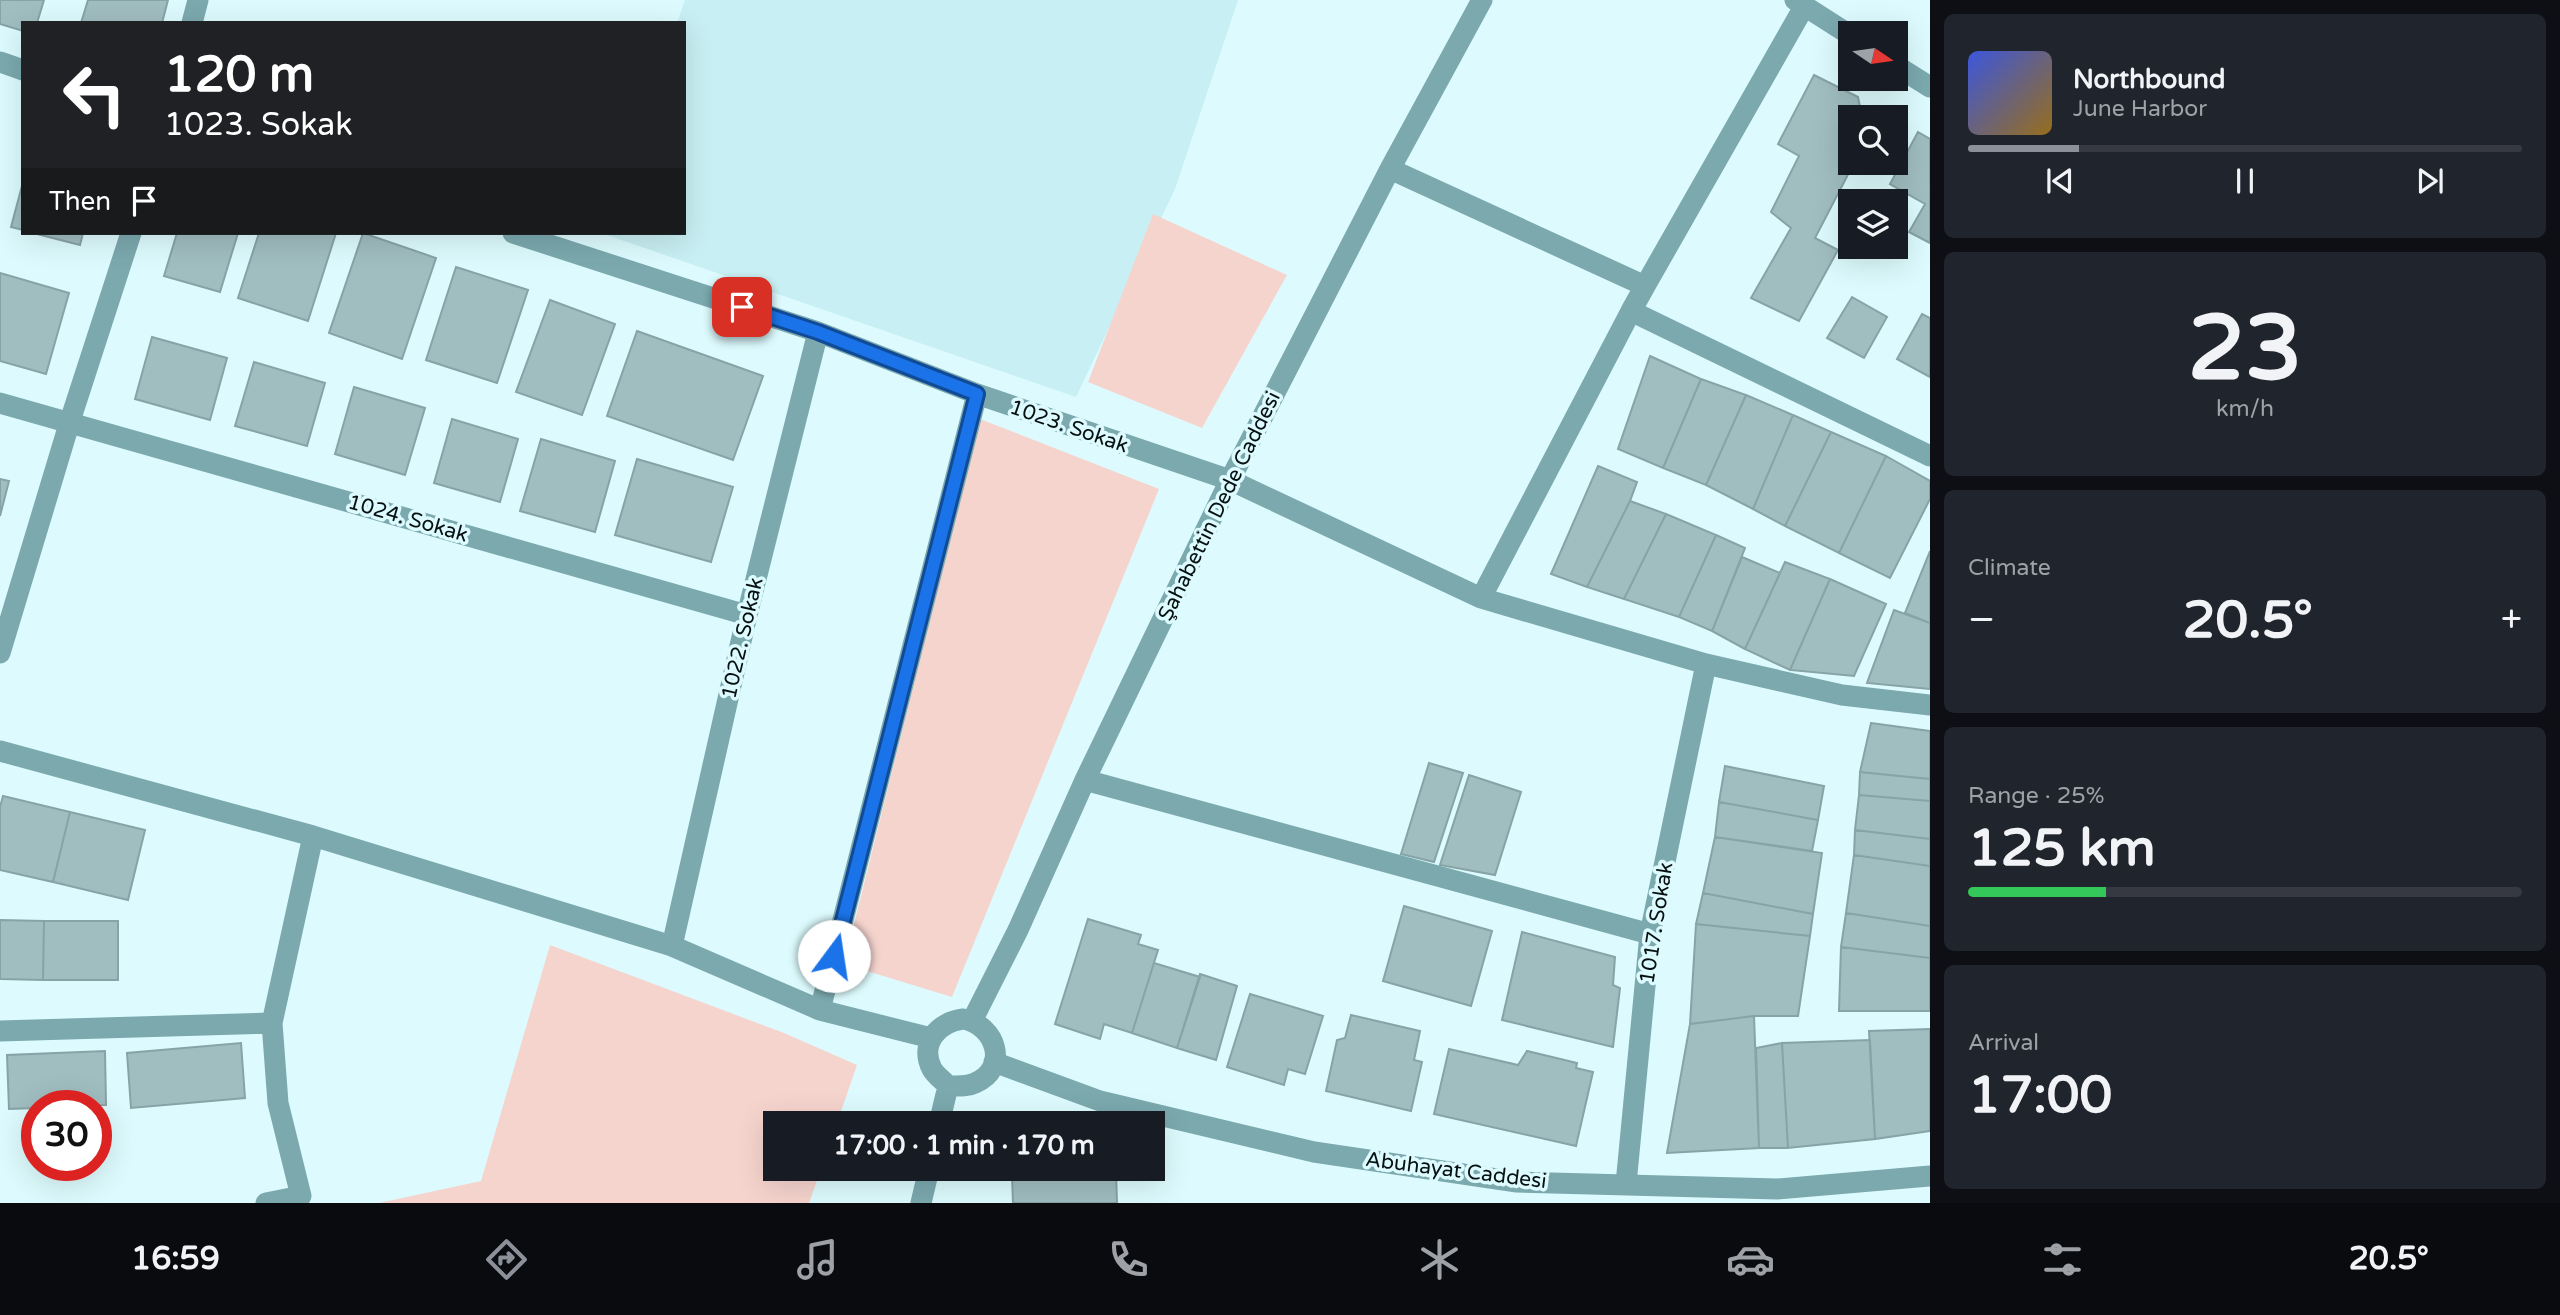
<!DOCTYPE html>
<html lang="en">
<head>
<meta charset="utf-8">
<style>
  :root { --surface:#171b24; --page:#20242c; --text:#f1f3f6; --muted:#9ea1a6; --line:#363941; --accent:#8c9099 }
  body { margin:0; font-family:"Varela Round",sans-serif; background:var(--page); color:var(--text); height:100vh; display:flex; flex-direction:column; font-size:26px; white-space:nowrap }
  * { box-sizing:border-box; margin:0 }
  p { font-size:23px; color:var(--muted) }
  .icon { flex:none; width:38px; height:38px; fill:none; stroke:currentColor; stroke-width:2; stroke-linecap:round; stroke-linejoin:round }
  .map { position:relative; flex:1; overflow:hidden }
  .sheet { display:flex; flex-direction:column; gap:14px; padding:14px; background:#0d0f14; width:630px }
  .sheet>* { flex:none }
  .guide { position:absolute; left:21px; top:21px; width:665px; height:214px; border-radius:0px; box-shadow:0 7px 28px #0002; background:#202124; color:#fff; overflow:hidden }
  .needle { width:46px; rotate:103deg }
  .fabs { position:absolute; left:1838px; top:21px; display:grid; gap:14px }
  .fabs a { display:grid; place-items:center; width:70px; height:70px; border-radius:0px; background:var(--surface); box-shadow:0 7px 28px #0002; font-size:35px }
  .speed { position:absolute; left:21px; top:1090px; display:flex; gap:14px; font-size:35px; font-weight:700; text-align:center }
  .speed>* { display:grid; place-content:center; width:91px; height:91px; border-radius:50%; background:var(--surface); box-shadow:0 7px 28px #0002; line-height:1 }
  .speed .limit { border:10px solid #d22; background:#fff; color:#111 }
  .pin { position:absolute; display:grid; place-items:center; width:60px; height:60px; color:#fff; margin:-30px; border-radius:14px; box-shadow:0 4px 10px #0006 }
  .me { position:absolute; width:77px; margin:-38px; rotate:14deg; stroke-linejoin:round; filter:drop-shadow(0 0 5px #0008) }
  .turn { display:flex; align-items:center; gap:24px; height:147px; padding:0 28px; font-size:32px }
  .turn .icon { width:91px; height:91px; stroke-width:2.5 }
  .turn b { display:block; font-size:49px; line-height:60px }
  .then { display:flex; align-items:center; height:66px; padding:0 28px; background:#0003; gap:14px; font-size:26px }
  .big { font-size:52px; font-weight:700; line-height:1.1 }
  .sheet .card { flex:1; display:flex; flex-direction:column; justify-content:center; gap:10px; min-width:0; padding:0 24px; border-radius:10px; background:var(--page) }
  .sheet .dial { align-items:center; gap:0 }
  .dial b { font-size:91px; line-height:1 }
  .song { display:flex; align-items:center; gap:21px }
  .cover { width:84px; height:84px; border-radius:10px; background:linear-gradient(135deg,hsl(230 70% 55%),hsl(40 70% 35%)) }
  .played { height:7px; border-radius:4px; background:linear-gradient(90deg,var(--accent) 20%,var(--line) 20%) }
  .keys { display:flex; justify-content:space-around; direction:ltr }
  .heat { display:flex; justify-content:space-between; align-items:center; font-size:38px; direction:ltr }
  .charge { height:10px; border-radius:5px; background:linear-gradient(90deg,#34c759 25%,var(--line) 0) }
  .trip { position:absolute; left:763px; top:1111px; width:402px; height:70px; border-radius:0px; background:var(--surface); box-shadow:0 7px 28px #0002; font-weight:700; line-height:70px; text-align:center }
  .menu { display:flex; height:112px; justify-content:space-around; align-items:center; background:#090b0e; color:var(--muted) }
  .menu .icon { width:49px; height:49px }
  .menu .selected { color:var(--accent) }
  .menu b { font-size:32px; color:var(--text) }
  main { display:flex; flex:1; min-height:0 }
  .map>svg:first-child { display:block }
  .built { fill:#c8eff3 }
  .green { fill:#f6d4ce }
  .building { fill:#a0bdc0; stroke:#87a3a6; stroke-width:2 }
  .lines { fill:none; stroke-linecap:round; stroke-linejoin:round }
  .minor { stroke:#7ba9ae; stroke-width:21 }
  .route-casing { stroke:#114b97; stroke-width:18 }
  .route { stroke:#1a73e8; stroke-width:12 }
  .labels { text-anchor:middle; stroke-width:7; stroke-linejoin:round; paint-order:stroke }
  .street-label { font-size:21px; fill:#071112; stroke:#ddfbfe }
</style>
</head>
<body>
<main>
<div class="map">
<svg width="1930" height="1203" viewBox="0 0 1930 1203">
  <rect width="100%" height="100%" fill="#ddfbfe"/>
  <!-- built -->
  <path class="built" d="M 685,0 L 1238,0 L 1175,189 L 1076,397 L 604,234 L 684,233 L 684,23 L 677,23 Z"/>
  <!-- green -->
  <path class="green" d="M 1153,214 L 1287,275 L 1202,428 L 1088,382 Z
    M 980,419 L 1159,489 L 952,997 L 844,964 Z
    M 550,945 L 784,1033 L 857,1065 L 837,1123 L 775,1124 L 775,1169 L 821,1169 L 809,1203 L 379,1203 L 481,1181 Z"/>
  <!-- building -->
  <path class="building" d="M 0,0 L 44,0 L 37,23 L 23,23 L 23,31 L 0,24 Z
    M 88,0 L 168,0 L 162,23 L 81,23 Z
    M 1814,75 L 1858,97 L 1862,117 L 1850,117 L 1850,163 L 1854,163 L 1815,238 L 1838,250 L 1799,321 L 1751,298 L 1791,228 L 1771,212 L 1799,156 L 1778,144 Z
    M 1918,132 L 1930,139 L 1930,243 L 1909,232 L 1925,204 L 1890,184 Z
    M 23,182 L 23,230 L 11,227 Z
    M 33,233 L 83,233 L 80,245 Z
    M 177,233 L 238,233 L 220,292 L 164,276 Z
    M 259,233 L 336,233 L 308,321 L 238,298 Z
    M 363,233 L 436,258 L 402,359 L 329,333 Z
    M 456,267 L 528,290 L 497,383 L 426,360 Z
    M 0,273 L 69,293 L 46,374 L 0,361 Z
    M 1852,297 L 1887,317 L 1864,358 L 1827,338 Z
    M 550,300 L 615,324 L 582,415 L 516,392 Z
    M 1922,314 L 1930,318 L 1930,377 L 1897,359 Z
    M 637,331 L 763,376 L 733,460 L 607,416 Z
    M 152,337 L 227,358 L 210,420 L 135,399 Z
    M 1650,356 L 1701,379 L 1663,468 L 1618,449 Z
    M 254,362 L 325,383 L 307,446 L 235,426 Z
    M 1701,379 L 1746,395 L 1706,485 L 1663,468 Z
    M 354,387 L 425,408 L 405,475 L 335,454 Z
    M 1746,395 L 1793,415 L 1753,509 L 1706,485 Z
    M 1793,415 L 1831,432 L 1785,526 L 1753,509 Z
    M 452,419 L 518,439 L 500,502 L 434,483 Z
    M 1831,432 L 1886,456 L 1839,553 L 1785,526 Z
    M 541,439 L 615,461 L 595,532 L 520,511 Z
    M 1886,456 L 1930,481 L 1930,499 L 1890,578 L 1839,553 Z
    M 637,459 L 733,487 L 711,562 L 615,535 Z
    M 1598,466 L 1637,482 L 1630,501 L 1587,587 L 1551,574 Z
    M 0,479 L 9,481 L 0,516 Z
    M 1630,501 L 1666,514 L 1624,599 L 1587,587 Z
    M 1666,514 L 1716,535 L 1679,617 L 1624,599 Z
    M 1716,535 L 1745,548 L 1712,631 L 1679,617 Z
    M 1930,551 L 1930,623 L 1905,613 Z
    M 1742,557 L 1780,573 L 1745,649 L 1712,631 Z
    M 1785,562 L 1830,579 L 1790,670 L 1745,649 Z
    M 1830,579 L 1886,604 L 1854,676 L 1790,670 Z
    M 1894,610 L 1930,623 L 1930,689 L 1867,683 Z
    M 1871,723 L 1930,731 L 1930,779 L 1860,772 Z
    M 1429,763 L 1463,773 L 1434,862 L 1401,854 Z
    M 1725,766 L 1824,786 L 1818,820 L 1719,802 Z
    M 1860,772 L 1930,779 L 1930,801 L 1859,795 Z
    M 1469,775 L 1521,792 L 1495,875 L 1440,865 Z
    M 1859,795 L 1930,801 L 1930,839 L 1855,830 Z
    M 3,796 L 70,812 L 53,882 L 0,870 L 0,807 Z
    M 1719,802 L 1818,820 L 1812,851 L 1715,837 Z
    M 70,812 L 145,830 L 128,900 L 53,882 Z
    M 1855,830 L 1930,839 L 1930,866 L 1854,855 Z
    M 1715,837 L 1822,853 L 1813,914 L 1703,893 Z
    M 1854,855 L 1930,866 L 1930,926 L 1846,913 Z
    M 1703,893 L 1813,914 L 1810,936 L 1696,924 Z
    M 1404,906 L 1492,931 L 1471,1006 L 1383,981 Z
    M 1846,913 L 1930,926 L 1930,958 L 1841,947 Z
    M 1088,919 L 1141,935 L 1138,944 L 1158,950 L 1132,1033 L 1104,1024 L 1100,1039 L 1055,1024 Z
    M 0,920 L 44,921 L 43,980 L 0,979 Z
    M 44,921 L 118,921 L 118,980 L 43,980 Z
    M 1696,924 L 1810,936 L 1798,1016 L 1754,1016 L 1690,1024 Z
    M 1522,932 L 1615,957 L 1613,985 L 1620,988 L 1613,1047 L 1502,1020 Z
    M 1841,947 L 1930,958 L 1930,1011 L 1839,1011 Z
    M 1154,963 L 1200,977 L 1177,1048 L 1132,1033 Z
    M 1200,974 L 1237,986 L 1216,1060 L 1177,1048 Z
    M 1250,994 L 1323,1016 L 1305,1074 L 1288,1069 L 1284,1085 L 1227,1067 Z
    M 1351,1015 L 1420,1031 L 1414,1060 L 1422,1062 L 1411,1111 L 1326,1091 L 1337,1040 L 1345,1038 Z
    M 1754,1016 L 1759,1148 L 1667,1153 L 1690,1024 Z
    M 1930,1029 L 1930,1131 L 1875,1139 L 1869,1031 Z
    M 1870,1040 L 1875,1139 L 1788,1148 L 1782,1043 Z
    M 241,1043 L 245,1098 L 131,1108 L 127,1053 Z
    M 1782,1043 L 1788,1148 L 1759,1148 L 1756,1048 Z
    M 1449,1049 L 1518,1065 L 1527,1051 L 1577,1063 L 1576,1068 L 1593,1072 L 1576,1146 L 1434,1114 Z
    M 105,1051 L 106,1105 L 37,1106 L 37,1108 L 9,1109 L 7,1055 Z
    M 1116,1172 L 1117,1203 L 1013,1203 L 1012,1176 Z"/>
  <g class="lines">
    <!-- minor -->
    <path class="minor" d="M 1795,0 L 1850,35
      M 192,23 L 198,0
      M 0,62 L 23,70
      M 1895,65 L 1930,87
      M 1390,169 L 1645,286 L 1631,311 L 1930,456
      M 513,233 L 818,332 L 977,394 L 1230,480 L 1481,598 L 1706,664 L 1842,695 L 1930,705
      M 1645,286 L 1805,5
      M 0,403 L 747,615
      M 1481,598 L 1631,311
      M 0,653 L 70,421 L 131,233
      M 0,751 L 313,836 L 672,946 L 820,1010 L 931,1038
      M 1085,780 L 1650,934
      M 672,946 L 747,615 L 818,332
      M 820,1010 L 977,394
      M 963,1019 C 996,1025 1010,1068 975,1083 C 967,1087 957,1086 948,1086 C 943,1080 936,1076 932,1069 C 919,1044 938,1022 963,1019 Z
      M 972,1021 L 1018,930 L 1085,780 L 1230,480 L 1390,169 L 1482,0
      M 0,1031 L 272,1023
      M 994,1062 L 1100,1101 L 1314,1152 L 1517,1182 L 1777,1189 L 1930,1176
      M 939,1124 L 948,1086
      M 1626,1184 L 1650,934 L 1706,664
      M 266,1203 L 301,1196 L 278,1103 L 272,1023 L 313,836
      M 921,1203 L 929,1169"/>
  </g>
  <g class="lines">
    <!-- route casing -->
    <g class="route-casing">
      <path id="route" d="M 742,307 L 818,332 L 977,394 L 834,956"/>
    </g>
    <!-- route -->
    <use href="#route" class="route"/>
  </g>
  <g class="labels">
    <!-- street labels -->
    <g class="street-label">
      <text transform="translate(1069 426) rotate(19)" y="7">1023. Sokak</text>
      <text transform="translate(1219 506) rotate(-64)" y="7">Şahabettin Dede Caddesi</text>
      <text transform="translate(408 518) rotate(16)" y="7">1024. Sokak</text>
      <text transform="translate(742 638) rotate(-77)" y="7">1022. Sokak</text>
      <text transform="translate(1656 923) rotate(-81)" y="7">1017. Sokak</text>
      <text transform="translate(1456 1170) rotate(7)" y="7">Abuhayat Caddesi</text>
    </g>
  </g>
</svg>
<div class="fabs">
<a><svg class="needle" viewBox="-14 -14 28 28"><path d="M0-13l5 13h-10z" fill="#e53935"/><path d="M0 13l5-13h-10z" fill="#9ea1a6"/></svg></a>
<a><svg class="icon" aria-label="search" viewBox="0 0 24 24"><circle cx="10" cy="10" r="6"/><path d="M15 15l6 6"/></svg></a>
<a><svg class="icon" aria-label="layers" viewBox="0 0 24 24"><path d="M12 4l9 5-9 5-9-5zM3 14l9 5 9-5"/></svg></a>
</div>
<div class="speed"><div class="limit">30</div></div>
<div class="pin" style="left:742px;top:307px;background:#d93025"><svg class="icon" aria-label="arrive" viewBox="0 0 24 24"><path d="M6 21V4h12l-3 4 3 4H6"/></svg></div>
<svg class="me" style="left:834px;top:956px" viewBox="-20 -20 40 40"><circle r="19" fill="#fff"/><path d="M0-13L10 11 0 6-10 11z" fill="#1a73e8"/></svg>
<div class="trip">17:00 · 1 min · 170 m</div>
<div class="guide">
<div class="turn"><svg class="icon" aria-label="left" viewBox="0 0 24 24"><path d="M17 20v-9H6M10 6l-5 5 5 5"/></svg><div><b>120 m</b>1023. Sokak</div></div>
<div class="then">Then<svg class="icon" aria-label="arrive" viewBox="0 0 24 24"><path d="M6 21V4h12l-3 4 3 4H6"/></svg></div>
</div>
</div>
<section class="sheet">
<div class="card">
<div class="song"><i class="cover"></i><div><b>Northbound</b><p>June Harbor</p></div></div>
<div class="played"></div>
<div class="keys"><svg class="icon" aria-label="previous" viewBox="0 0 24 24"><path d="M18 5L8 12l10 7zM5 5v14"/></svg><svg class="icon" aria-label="pause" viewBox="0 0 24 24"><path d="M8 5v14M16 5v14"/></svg><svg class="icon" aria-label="next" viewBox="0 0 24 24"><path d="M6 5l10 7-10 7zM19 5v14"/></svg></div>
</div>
<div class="card dial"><b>23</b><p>km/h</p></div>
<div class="card"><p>Climate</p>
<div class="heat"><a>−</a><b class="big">20.5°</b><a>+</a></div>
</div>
<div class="card"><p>Range · 25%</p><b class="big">125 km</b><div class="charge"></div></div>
<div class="card"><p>Arrival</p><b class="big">17:00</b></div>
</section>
</main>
<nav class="menu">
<b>16:59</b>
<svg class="icon selected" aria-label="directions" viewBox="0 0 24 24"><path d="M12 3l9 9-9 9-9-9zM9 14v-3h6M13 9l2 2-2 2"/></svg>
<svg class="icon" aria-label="music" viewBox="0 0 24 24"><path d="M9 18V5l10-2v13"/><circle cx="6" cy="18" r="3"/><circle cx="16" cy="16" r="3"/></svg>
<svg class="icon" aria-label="phone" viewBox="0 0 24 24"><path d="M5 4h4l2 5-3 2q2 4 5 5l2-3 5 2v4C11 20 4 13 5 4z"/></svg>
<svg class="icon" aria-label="climate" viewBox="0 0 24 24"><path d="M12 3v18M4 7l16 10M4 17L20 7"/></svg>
<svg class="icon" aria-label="car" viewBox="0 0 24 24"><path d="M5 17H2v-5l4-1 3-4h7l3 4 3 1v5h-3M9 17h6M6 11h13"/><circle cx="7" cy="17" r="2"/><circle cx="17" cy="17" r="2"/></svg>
<svg class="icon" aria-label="filters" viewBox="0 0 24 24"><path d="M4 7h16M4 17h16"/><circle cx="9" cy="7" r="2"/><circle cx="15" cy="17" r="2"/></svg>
<b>20.5°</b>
</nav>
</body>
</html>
